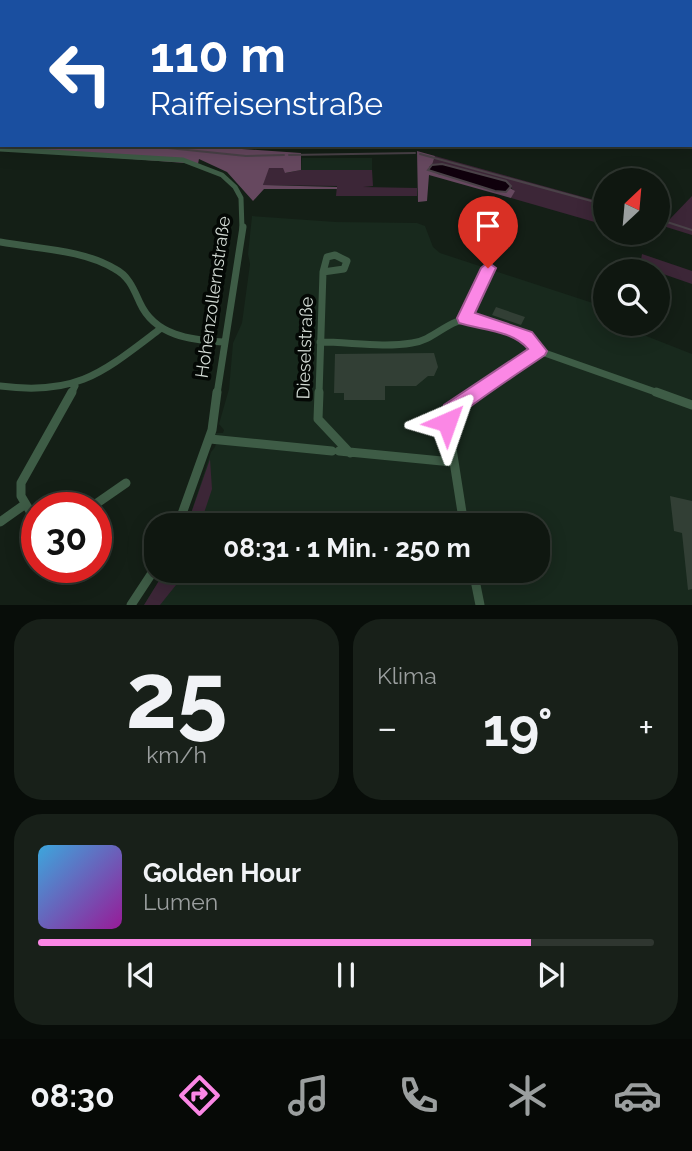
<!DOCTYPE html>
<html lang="de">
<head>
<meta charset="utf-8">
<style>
  :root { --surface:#0f1710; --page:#182019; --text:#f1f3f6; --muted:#9b9f9f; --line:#2f3630; --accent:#fb87e5 }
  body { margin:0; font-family:Raleway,sans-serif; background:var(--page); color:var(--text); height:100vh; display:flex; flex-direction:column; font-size:26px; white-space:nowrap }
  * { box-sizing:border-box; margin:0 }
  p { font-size:23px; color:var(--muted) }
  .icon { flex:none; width:38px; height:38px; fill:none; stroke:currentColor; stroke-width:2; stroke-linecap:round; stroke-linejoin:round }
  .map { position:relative; height:605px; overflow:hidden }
  .details { display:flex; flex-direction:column; gap:14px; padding:14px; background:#080d09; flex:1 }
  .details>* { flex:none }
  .guide { position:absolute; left:0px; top:0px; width:693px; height:147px; box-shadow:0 4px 18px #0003,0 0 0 2px var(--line); background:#1a4fa0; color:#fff; overflow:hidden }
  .needle { width:46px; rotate:26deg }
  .buttons { position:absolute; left:593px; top:168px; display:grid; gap:14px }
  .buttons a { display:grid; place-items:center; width:77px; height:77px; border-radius:50%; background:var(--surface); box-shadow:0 4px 18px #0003,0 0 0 2px var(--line); font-size:35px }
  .speed { position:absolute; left:21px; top:492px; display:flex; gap:14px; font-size:35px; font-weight:700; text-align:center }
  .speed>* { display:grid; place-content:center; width:91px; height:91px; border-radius:50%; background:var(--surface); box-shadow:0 4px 18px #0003,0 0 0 2px var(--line); line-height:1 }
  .speed .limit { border:10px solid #d22; background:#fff; color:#111 }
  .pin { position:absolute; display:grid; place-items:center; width:60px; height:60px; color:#fff; margin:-72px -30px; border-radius:50% 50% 50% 0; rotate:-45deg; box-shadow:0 0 7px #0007 }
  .pin .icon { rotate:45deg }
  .me { position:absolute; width:77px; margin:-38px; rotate:43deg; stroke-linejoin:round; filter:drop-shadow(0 0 5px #0008) }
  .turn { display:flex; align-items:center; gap:24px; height:147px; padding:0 35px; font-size:32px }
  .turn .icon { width:91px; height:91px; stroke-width:2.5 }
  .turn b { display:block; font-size:49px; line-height:60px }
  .big { font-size:52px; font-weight:700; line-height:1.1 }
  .details .widget { flex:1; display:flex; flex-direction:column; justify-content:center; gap:10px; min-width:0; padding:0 24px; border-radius:28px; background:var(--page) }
  .details .dial { align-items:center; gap:0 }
  .dial b { font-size:91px; line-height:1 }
  .song { display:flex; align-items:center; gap:21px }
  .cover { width:84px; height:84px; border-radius:10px; background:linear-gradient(135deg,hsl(200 70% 55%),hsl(300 70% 35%)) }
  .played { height:7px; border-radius:4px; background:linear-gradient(90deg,var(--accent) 80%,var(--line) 80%) }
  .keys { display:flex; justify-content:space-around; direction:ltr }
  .heat { display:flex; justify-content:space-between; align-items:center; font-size:38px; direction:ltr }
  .details .tiles { flex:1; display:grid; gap:14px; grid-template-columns:1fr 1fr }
  .widget:last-child { grid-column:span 2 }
  .trip { position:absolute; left:144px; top:513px; width:406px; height:70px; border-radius:28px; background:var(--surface); box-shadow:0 4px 18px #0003,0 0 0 2px var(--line); font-weight:700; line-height:70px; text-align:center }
  .menu { display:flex; height:112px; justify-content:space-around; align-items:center; background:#060906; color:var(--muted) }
  .menu .icon { width:49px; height:49px }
  .menu .selected { color:var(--accent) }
  .menu b { font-size:32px; color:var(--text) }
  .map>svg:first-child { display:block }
  .built { fill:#18291d }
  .green { fill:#3c2637 }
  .forest { fill:#66485f }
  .water { fill:#0f000c; stroke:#4a4248; stroke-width:2 }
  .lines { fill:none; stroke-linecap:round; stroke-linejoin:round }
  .stream { stroke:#4a4248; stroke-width:2 }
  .building { fill:#323f35 }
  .minor-far3 { stroke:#3e5c46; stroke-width:4.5 }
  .minor-far2 { stroke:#3e5c46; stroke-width:5 }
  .minor-far1 { stroke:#3e5c46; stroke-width:7 }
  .minor { stroke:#3e5c46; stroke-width:9 }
  .route { fill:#fb87e5; stroke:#a35895; stroke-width:2 }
  .labels { text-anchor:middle; stroke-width:7; stroke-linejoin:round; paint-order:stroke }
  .street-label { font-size:18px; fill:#d3dbd5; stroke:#040805 }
</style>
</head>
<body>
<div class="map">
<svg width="692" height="605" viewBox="0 0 692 605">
  <rect width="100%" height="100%" fill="#141f16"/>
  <!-- built -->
  <path class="built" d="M 302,158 L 372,158 L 372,170 L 301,170 Z
    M 252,216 L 336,222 L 417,223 L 425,226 L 433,247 L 440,253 L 605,307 L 606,324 L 626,324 L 626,328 L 692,354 L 692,605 L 144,605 L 165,571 L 537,570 L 537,525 L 187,525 L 211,452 L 215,447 L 217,439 L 214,433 L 223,433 L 224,430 L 219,424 L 229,389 L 233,343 L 242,323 L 250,264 L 248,254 Z"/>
  <!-- green -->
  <path class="green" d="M 435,156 L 605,203 L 605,225 L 511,198 L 514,191 L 506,181 L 442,164 L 432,165 Z
    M 268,168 L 284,168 L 286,173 L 301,170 L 372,170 L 373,186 L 363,187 L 417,188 L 417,196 L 336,196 L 337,186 L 263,185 Z
    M 692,196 L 692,235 L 663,226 L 658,231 L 658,217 L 669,220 Z
    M 642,254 L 692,271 L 692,284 L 640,266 Z
    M 210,459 L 212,489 L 200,525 L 187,525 Z
    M 165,571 L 181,571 L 176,585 L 160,605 L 144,605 Z"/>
  <!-- forest -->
  <path class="forest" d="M 0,135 L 2,145 L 185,145 L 301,153 L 301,170 L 285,173 L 283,168 L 269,168 L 263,185 L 337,187 L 337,189 L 264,189 L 253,201 L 227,172 L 199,159 L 198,164 L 0,149 Z
    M 417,151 L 435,156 L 432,165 L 429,167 L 438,174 L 465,179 L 495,191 L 510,188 L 515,191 L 511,198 L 429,175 L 427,201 L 418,202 Z"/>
  <!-- water -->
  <path class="water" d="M 442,164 L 506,181 L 511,186 L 506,192 L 495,191 L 428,170 L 432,165 Z"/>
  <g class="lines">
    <!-- stream -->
    <path class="stream" d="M 139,145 L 246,156 L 284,155
      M 420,154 L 606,205
      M 289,155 L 415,153
      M 658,220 L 666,222
      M 667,222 L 692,230"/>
  </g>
  <!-- building -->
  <path class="building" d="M 496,307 L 525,317 L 521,325 L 492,315 Z
    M 434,353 L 438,367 L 434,376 L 428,376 L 416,386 L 385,386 L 385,400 L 344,400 L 344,393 L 334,393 L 335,354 Z
    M 670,496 L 692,501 L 692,589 L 688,590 L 682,533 L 674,531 Z"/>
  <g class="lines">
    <!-- minor-far3 -->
    <path class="minor-far3" d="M 544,0 L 550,2"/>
    <!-- minor-far2 -->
    <path class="minor-far2" d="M 0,149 L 183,160 L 222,175 L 235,187 L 241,198 L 242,229"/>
    <!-- minor-far1 -->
    <path class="minor-far1" d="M 0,242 C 37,249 82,249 115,269 C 129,276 134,290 140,303 C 155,336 191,340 223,342
      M 335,255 L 347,261 L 344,269 L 323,272 L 327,257 Z
      M 465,319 L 488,268
      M 320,342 C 350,342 382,348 412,343 C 429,341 441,328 456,322 C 482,311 522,331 539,351 L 475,394
      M 539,351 L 661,394
      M 0,386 C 77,396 102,373 160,329
      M 71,394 L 75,386
      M 217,394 L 243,227
      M 319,394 L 323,272"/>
    <!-- minor -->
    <path class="minor" d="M 319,392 L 318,419 L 350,453
      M 656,392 L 692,405
      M 210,439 L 332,451
      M 339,451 L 452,462
      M 90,508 L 126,483
      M 0,522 L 24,505
      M 37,523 L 21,496 L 21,483 L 72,392
      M 178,525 L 212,430 L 217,392
      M 464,525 L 447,417 L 457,406 L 478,392
      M 473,570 L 480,605
      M 131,605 L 156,567"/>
  </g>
  <!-- route -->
  <path class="route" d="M 488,262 L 496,268 L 475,313 L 532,332 L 547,351 L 545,355 C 517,374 489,392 463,412 C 453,419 456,433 440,428 L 437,422 L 444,405 L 528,349 C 512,330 481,330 459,323 L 457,318 L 481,268 Z"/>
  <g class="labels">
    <!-- street labels -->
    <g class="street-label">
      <text transform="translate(213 297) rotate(-82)" y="6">Hohenzollernstraße</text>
      <text transform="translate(305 348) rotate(-88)" y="6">Dieselstraße</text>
    </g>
  </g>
</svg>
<div class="buttons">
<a><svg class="needle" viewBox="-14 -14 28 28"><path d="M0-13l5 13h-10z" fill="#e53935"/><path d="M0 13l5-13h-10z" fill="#9b9f9f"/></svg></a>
<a><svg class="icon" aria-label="search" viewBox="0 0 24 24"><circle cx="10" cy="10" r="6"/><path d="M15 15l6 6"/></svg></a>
</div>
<div class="speed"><div class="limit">30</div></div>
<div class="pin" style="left:488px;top:268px;background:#d93025"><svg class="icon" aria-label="arrive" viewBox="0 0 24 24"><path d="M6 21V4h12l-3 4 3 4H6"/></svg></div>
<svg class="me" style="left:447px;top:422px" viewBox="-20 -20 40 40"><path d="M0-17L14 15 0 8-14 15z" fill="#fb87e5" stroke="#fff" stroke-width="4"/></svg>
<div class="trip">08:31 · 1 Min. · 250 m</div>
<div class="guide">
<div class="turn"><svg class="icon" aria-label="left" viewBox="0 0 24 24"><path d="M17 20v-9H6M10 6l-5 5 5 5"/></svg><div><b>110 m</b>Raiffeisenstraße</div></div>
</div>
</div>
<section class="details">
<div class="tiles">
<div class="widget dial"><b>25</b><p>km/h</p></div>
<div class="widget"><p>Klima</p>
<div class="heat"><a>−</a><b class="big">19°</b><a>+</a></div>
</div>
<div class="widget">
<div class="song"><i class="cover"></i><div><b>Golden Hour</b><p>Lumen</p></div></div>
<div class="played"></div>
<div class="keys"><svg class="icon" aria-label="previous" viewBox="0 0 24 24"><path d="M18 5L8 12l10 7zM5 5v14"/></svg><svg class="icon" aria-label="pause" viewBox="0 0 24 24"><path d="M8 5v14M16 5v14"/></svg><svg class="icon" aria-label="next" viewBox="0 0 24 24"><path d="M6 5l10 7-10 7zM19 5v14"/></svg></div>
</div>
</div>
</section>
<nav class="menu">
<b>08:30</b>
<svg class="icon selected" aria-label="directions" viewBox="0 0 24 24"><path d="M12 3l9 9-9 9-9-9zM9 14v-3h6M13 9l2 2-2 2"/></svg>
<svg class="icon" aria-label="music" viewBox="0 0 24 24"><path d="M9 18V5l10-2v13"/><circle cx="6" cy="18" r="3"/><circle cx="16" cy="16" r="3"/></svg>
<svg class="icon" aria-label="phone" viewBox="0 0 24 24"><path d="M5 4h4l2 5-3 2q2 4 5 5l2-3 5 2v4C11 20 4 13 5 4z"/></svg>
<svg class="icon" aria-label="climate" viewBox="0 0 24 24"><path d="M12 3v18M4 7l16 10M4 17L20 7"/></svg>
<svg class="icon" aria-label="car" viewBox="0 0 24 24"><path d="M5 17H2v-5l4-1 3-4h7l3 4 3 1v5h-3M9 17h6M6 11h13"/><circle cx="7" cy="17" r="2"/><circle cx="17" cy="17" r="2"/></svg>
</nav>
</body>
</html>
